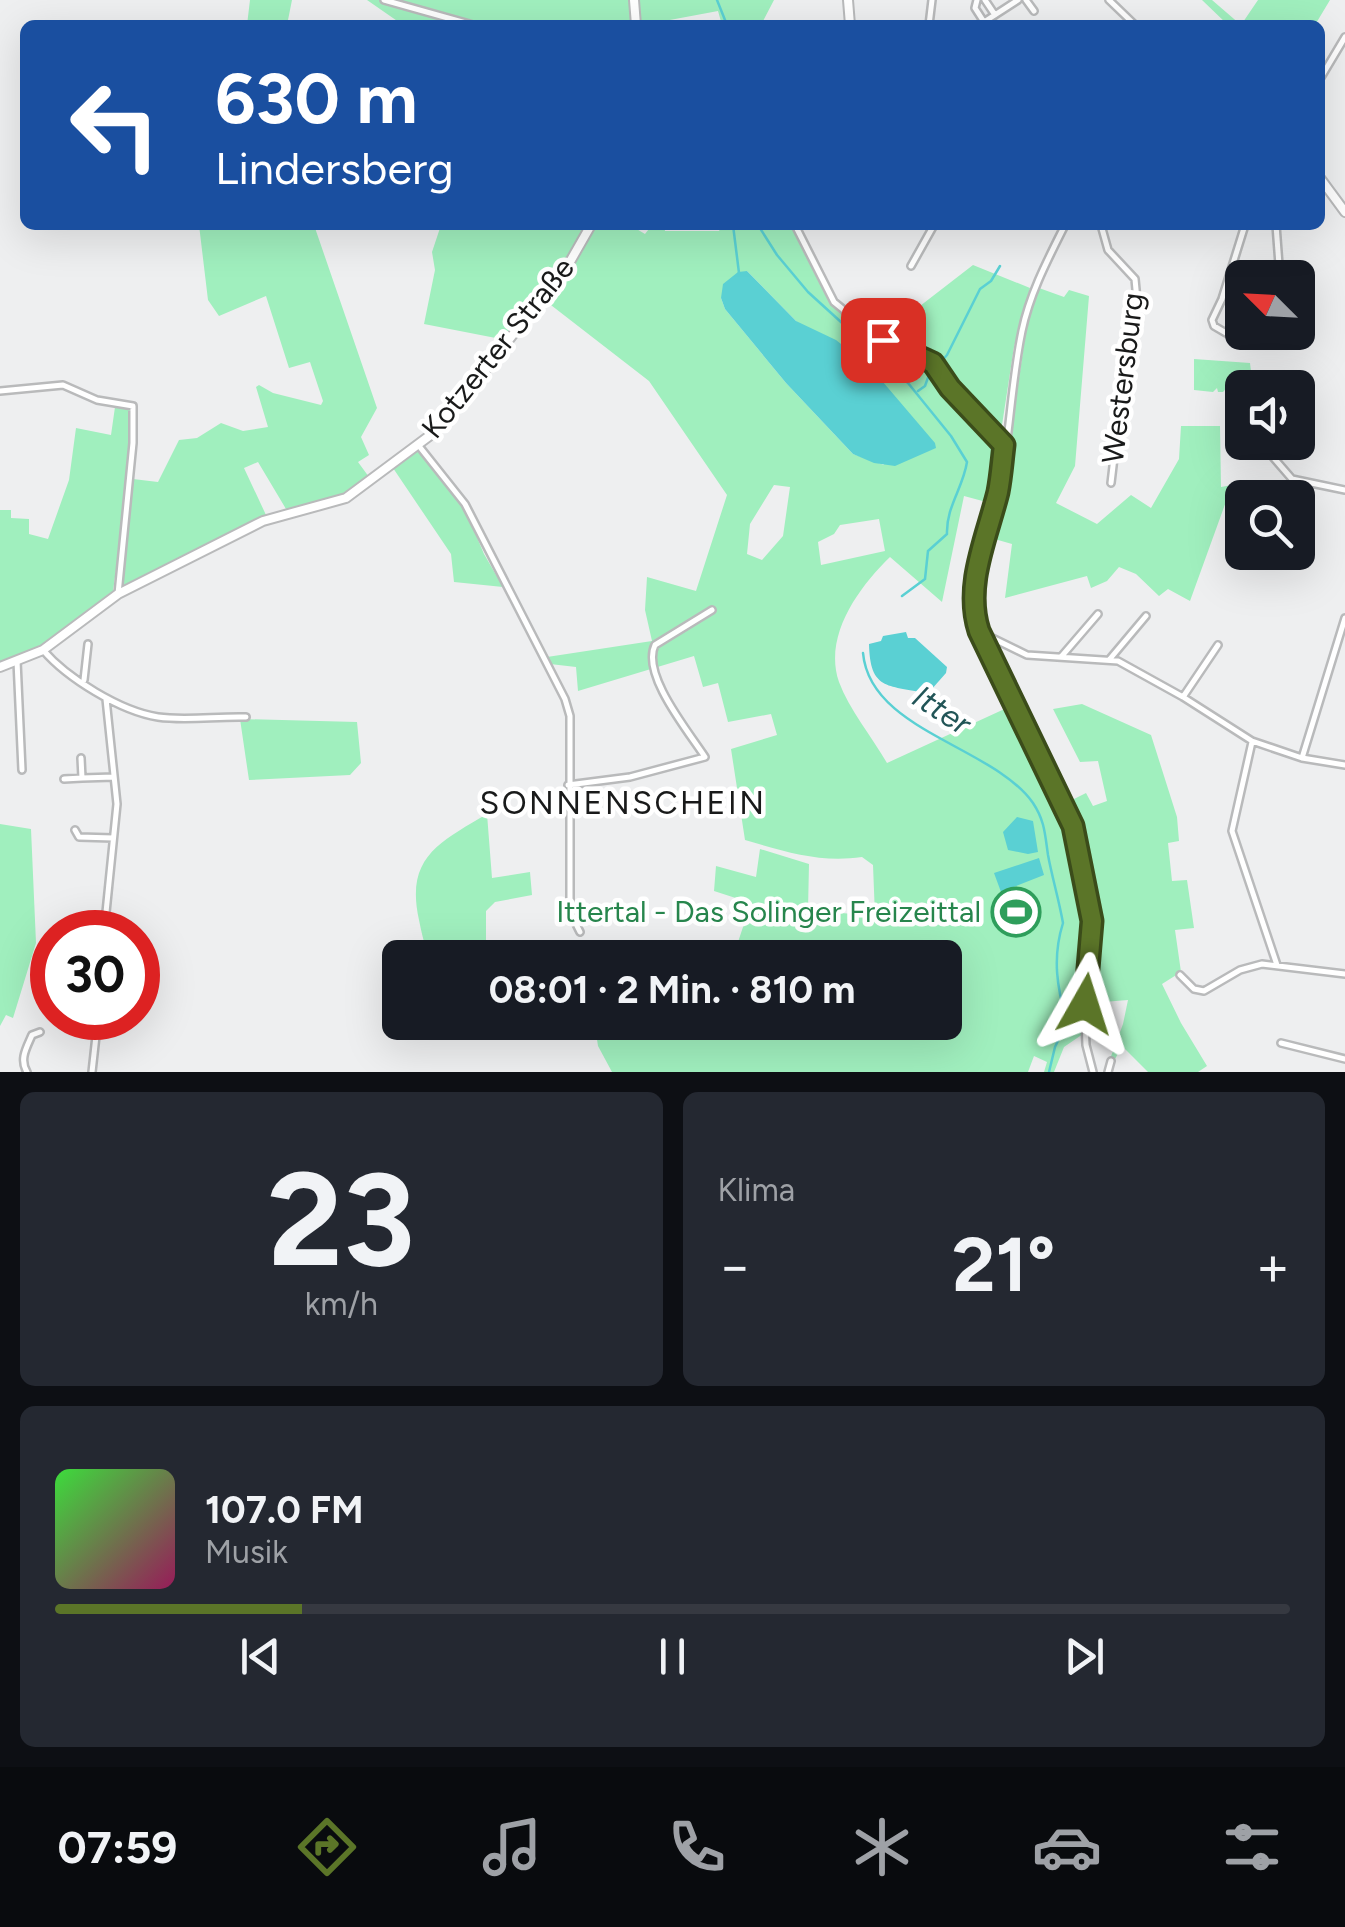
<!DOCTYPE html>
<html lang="de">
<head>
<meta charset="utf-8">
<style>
  :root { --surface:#171b24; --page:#242831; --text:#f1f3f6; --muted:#9ea1a6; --line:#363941; --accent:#5b7528 }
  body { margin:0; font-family:Figtree,sans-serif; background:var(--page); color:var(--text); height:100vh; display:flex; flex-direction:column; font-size:38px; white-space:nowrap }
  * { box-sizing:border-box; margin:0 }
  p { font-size:32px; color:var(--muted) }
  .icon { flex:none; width:55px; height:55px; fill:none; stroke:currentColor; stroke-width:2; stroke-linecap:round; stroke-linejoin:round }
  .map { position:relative; height:1072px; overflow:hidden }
  .side { display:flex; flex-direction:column; gap:20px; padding:20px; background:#0d0f14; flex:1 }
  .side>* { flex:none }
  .guide { position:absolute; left:20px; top:20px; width:1305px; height:210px; border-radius:15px; box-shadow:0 10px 40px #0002; background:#1a4fa0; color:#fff; overflow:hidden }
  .needle { width:65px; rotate:294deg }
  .fabs { position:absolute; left:1225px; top:260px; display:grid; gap:20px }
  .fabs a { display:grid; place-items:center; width:90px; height:90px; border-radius:15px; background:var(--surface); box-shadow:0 10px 40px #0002; font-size:50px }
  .speed { position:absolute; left:30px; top:910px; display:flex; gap:20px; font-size:50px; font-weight:700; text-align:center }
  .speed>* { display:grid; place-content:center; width:130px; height:130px; border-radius:50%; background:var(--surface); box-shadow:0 10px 40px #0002; line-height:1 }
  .speed .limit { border:15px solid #d22; background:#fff; color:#111 }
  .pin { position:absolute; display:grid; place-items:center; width:85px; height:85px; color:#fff; margin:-42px; border-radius:20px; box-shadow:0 5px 15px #0006 }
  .me { position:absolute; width:110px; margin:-55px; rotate:6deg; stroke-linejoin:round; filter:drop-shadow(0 0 8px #0008) }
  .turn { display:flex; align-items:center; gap:35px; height:210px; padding:0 30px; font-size:45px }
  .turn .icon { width:130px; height:130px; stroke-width:2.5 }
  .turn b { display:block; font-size:70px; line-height:85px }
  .big { font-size:75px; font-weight:700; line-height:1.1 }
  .side .widget { flex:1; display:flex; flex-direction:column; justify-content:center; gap:15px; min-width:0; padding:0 35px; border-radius:15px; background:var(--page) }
  .side .dial { align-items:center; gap:0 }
  .dial b { font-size:130px; line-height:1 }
  .song { display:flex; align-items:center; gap:30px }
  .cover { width:120px; height:120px; border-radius:15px; background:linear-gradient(135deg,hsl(120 70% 55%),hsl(330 70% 35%)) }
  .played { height:10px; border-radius:5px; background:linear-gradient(90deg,var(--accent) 20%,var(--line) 20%) }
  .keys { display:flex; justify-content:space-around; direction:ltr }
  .heat { display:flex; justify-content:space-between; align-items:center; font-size:55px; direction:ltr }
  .side .tiles { flex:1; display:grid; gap:20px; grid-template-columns:1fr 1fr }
  .widget:last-child { grid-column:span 2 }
  .trip { position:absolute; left:382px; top:940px; width:580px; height:100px; border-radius:15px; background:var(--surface); box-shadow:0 10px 40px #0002; font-weight:700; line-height:100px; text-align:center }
  .tab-bar { display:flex; height:160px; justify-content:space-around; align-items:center; background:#090b0e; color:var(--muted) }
  .tab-bar .icon { width:70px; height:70px }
  .tab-bar .current { color:var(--accent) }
  .tab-bar b { font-size:45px; color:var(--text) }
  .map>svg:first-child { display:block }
  .green { fill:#a0efbe; fill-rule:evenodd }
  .water { fill:#5ad0d3 }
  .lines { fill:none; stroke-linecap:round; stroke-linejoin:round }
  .stream { stroke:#5ad0d3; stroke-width:2.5 }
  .minor-casing { stroke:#b9babb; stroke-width:10 }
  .tertiary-casing { stroke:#b9babb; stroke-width:12 }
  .minor { stroke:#fff; stroke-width:5 }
  .tertiary { stroke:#fff; stroke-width:8 }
  .route-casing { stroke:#3b4c1a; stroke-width:25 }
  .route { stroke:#5b7528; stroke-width:18 }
  .labels { text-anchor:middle; stroke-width:9; stroke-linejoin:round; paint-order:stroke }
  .street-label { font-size:30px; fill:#191a1a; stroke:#fff }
  .leisure-label { font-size:30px; fill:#27864d; stroke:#fff; text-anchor:end }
  .water-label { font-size:32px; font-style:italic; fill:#225557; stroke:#fff }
  .neighbourhood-label { font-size:32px; letter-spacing:2.5px; fill:#191a1a; stroke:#fff }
</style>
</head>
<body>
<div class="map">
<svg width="1345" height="1072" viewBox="0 0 1345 1072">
  <rect width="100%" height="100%" fill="#eeeff0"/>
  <!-- green -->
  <path class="green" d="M 250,0 L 292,0 L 287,25 L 247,25 Z
    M 367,0 L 774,0 L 761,25 L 722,25 L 718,11 L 643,25 L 403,25 Z
    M 1202,0 L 1212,0 L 1241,25 L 1258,0 L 1330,0 L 1315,25 L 1228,25 Z
    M 199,225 L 314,225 L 377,408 L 361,437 L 369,455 L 358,462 L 369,477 L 336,499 L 286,509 L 258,462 L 244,468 L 266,515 L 122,586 L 133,479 L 158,482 L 179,440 L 197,438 L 221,423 L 243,431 L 268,427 L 256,387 L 259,385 L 273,393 L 321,405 L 323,401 L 310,362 L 289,368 L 266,296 L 219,316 L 208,300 Z
    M 441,225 L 587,225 L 562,265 L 506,340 L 424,324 L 435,270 L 432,252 Z
    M 595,225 L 630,225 L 645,234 L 652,225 L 664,225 L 665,231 L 719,231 L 722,225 L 794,225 L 827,296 L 876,340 L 973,265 L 1030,288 L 1014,347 L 990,503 L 964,496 L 942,602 L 890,557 C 859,587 823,636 839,682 C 849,709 872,737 887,763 L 1011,706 L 1068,825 L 1087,931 L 1082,969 L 1083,1034 L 1064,1047 L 1054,1072 L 1044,1072 L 1047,1062 L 1034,1056 L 1028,1072 L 612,1072 L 598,1046 L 596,1033 L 639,1023 L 701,1023 L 710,1040 L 757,1031 L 758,1023 L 945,1022 L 945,958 L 733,957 L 751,903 L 714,891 L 716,866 L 756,877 L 760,849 L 809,864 L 808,910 L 875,916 L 873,865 L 862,857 C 820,863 786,852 745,840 L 731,749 L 777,735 L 771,714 L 728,722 L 718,683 L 703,687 L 694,656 L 578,691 L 576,667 L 550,664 L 547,657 L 652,641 L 645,610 L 647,577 L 696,591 L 727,495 L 649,381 L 547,302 L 582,252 ZM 747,271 L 796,321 L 884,465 L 853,454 L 786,383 L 725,309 L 721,298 ZM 774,485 L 790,487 L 783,536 L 762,560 L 747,554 L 750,524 ZM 879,519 L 885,551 L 821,565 L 818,542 L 834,534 L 840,525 Z
    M 1039,288 L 1064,297 L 1069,290 L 1089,296 L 1075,466 L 1056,503 L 1097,524 L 1131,495 L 1151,508 L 1179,459 L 1181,426 L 1220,426 L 1221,487 L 1232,485 L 1190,601 L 1168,589 L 1159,596 L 1136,574 L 1119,567 L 1107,581 L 1091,588 L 1087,576 L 1005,598 L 1012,544 L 991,538 L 1003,489 L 1027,323 Z
    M 1194,359 L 1250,363 L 1253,387 L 1238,390 L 1229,385 L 1223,392 L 1218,392 L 1217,388 L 1213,392 L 1194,390 Z
    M 115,407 L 128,407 L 131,413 L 123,520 L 113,591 L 31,653 L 0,663 L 0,510 L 11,510 L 11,518 L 29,519 L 29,534 L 48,539 L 69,480 L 76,428 L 111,435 Z
    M 416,451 L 423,455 L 465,509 L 484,554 L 503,587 L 454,582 L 451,554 L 393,468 Z
    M 1082,704 L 1151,735 L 1177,817 L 1179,841 L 1168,843 L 1172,881 L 1187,880 L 1194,928 L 1175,930 L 1181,972 L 1162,984 L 1181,1023 L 1207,1066 L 1198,1072 L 1148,1072 L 1122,1046 L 1114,1061 L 1110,1059 L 1123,1024 L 1128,1000 L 1091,1003 L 1099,940 L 1086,857 L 1068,802 L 1086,793 L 1093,806 L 1107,801 L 1098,761 L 1080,762 L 1053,709 Z
    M 240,719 L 357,722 L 361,763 L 350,775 L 249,780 Z
    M 487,814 L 492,878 L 530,872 L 532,895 L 495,902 L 486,911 L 486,957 L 431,957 C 424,946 422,934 419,920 C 405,857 440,842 487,814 Z
    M 0,824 L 31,829 L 36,943 L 13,1018 L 6,1015 L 0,1026 Z"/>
  <!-- water -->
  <path class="water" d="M 747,271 L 796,321 L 836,340 L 871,368 L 935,443 L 936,448 L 895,466 L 874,463 L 853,454 L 786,383 L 725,309 L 721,298 L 723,284 L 738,272 Z
    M 906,632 L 908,638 L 915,638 L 947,667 L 946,673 L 931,690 L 930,684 L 923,684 L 925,693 C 887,685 870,690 869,644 L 881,641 L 883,636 Z
    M 1017,817 L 1033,821 L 1038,852 L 1028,854 L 1008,850 L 1003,832 Z
    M 1039,858 L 1044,875 L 1001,892 L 994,873 Z"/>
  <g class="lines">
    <!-- stream -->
    <path class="stream" d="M 717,0 L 727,25
      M 733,225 L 739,273
      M 758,225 L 777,255 L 808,292 L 908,383 L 951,436 L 967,462 C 963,488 946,507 947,534 L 928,551 L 925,579 L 902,596
      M 940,363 L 947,355 L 980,289 L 991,281 L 1000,266
      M 918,391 L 925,386 L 930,372
      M 863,653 C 870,731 993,746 1033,803 C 1045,821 1045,835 1048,855 C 1052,877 1059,900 1063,923 C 1052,958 1057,988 1067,1022 L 1055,1047 L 1049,1072"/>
    <!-- minor casing -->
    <g class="minor-casing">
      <path id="minor" d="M 384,0 L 473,25
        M 977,0 L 975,8 L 984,22 L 1018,0
        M 985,0 L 995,15
        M 1026,0 L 1034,11
        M 1109,0 L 1135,25
        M 929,25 L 932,0
        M 1320,79 L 1345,37
        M 795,225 L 834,302 L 877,337 L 933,363 L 950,389 L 1004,445
        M 1065,225 C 1048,259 1030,293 1022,331 C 1011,383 1010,438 999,490 C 989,536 964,584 979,631 L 1073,826 L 1092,921 L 1085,1019 L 1086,1045 L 1093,1072
        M 1101,225 L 1108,250 L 1135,279 L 1137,300 L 1128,339 L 1111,483
        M 1276,225 L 1280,278
        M 911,266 L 934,225
        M 1242,328 L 1226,333 L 1214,326 L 1212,320 L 1222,299 L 1245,225
        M 0,391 L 63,385 L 97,400 L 133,406 L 133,443 L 118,594
        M 1242,420 L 1233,420 L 1230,428 L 1235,434 L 1242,433
        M 1260,442 L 1292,479 L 1345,490
        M 419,446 L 465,504 L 565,699 L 570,716 L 570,912 L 580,932
        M 1298,512 L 1306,485
        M 1292,564 L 1295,552
        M 980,632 L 1027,655 L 1118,661 L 1183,697 L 1252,741 L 1302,758 L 1345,765
        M 43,650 C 67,678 120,711 158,717 C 186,721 217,716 246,717
        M 1061,657 L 1098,614
        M 1109,660 L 1146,616
        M 17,661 L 22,770
        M 84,680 L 88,644
        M 1183,697 L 1218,645
        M 1252,742 L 1232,831 L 1277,965
        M 81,758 L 82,778 L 114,777
        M 1302,758 L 1345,618
        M 64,779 L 82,778
        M 568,785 L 630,777 L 705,757 C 688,731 641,674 655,645 L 712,610
        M 75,830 L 79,837 L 113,838
        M 104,932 L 117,804 L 106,699
        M 1180,975 L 1194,989 L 1204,991 L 1240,970 L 1262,964 L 1345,974
        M 1281,1043 L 1345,1059
        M 27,1072 C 19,1059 27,1047 32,1035 L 40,1032
        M 92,1072 L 98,1018
        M 1108,1072 L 1111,1061"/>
    </g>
    <!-- tertiary casing -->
    <g class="tertiary-casing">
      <path id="tertiary" d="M 634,0 L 636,25
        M 848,0 L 850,25
        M 1320,178 L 1345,212
        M 0,667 L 43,650 L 118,594 L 263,521 L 346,498 L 440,428 L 571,260 L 591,225"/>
    </g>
    <!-- minor -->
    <use href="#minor" class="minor"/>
    <!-- tertiary -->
    <use href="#tertiary" class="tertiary"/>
  </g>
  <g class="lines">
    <!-- route casing -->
    <g class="route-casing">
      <path id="route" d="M 883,340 L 933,363 L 950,388 L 1004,445 C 1002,461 1001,477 998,492 C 987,537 964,585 979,631 L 1073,826 L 1092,921 L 1085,1004"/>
    </g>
    <!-- route -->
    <use href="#route" class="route"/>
  </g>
  <!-- icons -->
  <defs>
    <g id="stadium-ring" transform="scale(2.5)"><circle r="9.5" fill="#fff" stroke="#2e9e5b" stroke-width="1.5"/><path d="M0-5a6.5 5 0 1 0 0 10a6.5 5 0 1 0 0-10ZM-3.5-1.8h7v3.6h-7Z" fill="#2e9e5b"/></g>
  </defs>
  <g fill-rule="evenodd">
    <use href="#stadium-ring" x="1016" y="912"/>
  </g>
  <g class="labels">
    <!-- street labels -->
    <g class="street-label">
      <text transform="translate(498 348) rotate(-51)" y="10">Kotzerter Straße</text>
      <text transform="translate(1123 378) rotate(-83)" y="10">Westersburg</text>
    </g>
    <!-- leisure labels -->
    <g class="leisure-label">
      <text x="981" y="922">Ittertal - Das Solinger Freizeittal</text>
    </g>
    <!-- water labels -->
    <g class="water-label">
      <text transform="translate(942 710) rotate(33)" y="11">Itter</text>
    </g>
    <!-- neighbourhood labels -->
    <g class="neighbourhood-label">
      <text x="623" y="814">SONNENSCHEIN</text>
    </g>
  </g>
</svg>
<div class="fabs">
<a><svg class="needle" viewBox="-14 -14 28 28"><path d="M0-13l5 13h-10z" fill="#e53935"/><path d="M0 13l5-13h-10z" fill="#9ea1a6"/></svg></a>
<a><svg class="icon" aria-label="sound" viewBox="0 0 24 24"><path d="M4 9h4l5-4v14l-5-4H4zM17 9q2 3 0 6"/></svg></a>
<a><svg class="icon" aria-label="search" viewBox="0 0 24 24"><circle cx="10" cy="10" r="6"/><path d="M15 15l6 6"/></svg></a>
</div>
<div class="speed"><div class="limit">30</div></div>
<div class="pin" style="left:883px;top:340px;background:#d93025"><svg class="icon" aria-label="arrive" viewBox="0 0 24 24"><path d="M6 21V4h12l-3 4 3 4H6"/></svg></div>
<svg class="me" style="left:1085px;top:1004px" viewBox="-20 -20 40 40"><path d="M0-17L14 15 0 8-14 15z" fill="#5b7528" stroke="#fff" stroke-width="4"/></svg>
<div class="trip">08:01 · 2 Min. · 810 m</div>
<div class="guide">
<div class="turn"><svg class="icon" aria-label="left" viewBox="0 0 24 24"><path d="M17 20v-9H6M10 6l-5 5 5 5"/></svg><div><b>630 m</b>Lindersberg</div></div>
</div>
</div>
<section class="side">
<div class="tiles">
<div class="widget dial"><b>23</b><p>km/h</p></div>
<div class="widget"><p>Klima</p>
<div class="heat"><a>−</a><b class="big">21°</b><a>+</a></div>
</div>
<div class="widget">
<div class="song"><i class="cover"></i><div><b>107.0 FM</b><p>Musik</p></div></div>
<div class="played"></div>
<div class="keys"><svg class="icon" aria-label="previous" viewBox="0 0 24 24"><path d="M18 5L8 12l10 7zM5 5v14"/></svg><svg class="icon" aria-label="pause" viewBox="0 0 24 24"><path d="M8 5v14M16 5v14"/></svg><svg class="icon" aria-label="next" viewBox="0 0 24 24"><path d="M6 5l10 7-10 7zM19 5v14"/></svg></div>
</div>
</div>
</section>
<nav class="tab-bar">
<b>07:59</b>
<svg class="icon current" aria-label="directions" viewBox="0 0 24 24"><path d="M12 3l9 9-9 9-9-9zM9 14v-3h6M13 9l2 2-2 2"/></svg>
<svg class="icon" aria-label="music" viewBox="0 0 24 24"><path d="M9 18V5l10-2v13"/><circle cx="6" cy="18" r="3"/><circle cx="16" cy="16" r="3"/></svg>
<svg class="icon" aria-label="phone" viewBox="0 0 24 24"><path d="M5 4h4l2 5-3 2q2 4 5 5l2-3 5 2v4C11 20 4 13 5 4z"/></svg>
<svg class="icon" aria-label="climate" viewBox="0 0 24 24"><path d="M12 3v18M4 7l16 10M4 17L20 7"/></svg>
<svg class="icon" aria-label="car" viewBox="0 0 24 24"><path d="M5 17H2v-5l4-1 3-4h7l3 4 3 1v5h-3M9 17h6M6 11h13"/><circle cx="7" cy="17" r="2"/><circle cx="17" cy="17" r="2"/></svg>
<svg class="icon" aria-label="filters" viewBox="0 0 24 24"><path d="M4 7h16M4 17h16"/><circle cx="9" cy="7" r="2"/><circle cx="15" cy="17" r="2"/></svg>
</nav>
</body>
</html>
